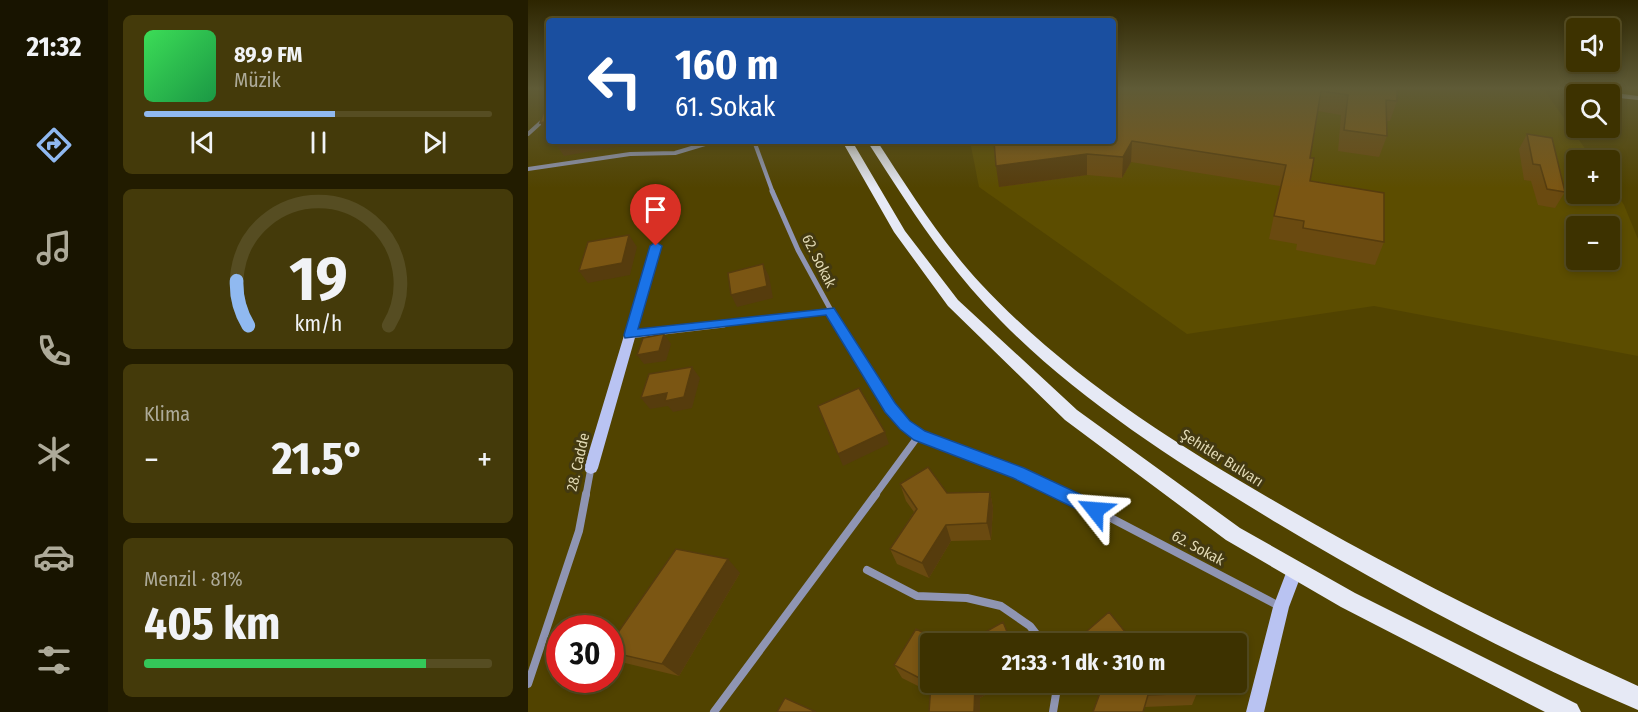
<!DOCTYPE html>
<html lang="tr">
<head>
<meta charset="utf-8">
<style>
  :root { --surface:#3d3200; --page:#443a0a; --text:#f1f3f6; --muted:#adaa99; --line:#564d22; --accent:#90b9f0 }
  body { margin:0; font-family:"Fira Sans Condensed",sans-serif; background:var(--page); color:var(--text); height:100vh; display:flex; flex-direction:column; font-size:22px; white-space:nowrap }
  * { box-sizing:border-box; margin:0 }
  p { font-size:20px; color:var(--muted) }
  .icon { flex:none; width:33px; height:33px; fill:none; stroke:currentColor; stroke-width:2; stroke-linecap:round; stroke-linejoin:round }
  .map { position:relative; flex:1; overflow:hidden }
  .side { display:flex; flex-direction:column; gap:15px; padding:15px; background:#221c00; width:420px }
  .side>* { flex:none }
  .top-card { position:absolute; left:18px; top:18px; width:570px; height:126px; border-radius:6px; box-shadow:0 3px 9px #0003,0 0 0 2px var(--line); background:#1a4fa0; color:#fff; overflow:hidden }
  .fabs { position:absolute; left:1038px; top:18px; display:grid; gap:12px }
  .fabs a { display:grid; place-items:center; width:54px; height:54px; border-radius:6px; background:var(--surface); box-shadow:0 3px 9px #0003,0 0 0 2px var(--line); font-size:30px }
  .speed { position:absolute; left:18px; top:615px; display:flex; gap:12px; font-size:30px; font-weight:700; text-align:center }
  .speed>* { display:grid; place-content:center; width:78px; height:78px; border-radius:50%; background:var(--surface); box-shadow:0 3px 9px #0003,0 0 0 2px var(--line); line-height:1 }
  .speed .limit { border:9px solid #d22; background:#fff; color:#111 }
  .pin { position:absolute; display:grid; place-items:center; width:51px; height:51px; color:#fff; margin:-62px -26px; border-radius:50% 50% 50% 0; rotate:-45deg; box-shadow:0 0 6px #0007 }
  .pin .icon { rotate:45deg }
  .me { position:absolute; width:66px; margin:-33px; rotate:298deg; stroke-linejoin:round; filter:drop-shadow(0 0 4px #0008) }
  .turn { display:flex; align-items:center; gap:21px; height:126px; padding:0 30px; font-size:27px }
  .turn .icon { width:78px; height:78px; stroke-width:2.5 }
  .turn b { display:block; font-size:42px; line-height:51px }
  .big { font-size:45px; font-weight:700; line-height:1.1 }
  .side .card { flex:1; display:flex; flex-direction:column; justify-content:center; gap:9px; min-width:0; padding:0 21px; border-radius:9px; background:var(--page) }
  .side .dial { align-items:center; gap:0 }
  .dial svg { height:156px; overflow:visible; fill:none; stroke:var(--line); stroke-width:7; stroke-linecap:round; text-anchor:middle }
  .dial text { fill:var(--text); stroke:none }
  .song { display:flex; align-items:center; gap:18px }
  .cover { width:72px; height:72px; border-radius:9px; background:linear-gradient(135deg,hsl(130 70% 55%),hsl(140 70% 35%)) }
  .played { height:6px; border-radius:3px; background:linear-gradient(90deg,var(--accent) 55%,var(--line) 55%) }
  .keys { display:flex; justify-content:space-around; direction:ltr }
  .heat { display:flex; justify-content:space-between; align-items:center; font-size:33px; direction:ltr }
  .charge { height:9px; border-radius:4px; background:linear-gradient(90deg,#34c759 81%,var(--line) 0) }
  .trip { position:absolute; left:392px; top:633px; width:327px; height:60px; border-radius:6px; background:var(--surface); box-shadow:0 3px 9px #0003,0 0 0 2px var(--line); font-weight:700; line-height:60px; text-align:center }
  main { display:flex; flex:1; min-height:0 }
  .tab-bar { display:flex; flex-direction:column; width:108px; justify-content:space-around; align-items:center; background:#181400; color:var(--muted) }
  .tab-bar .icon { width:42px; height:42px }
  .tab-bar .selected { color:var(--accent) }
  .tab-bar b { font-size:27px; color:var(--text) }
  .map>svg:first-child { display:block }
  .built { fill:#5c4d00; fill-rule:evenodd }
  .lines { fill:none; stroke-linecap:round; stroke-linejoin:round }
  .street-far3 { stroke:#8f95b3; stroke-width:4 }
  .street-far2 { stroke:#8f95b3; stroke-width:5 }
  .street-far1 { stroke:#8f95b3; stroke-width:7 }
  .street { stroke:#8f95b3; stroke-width:8 }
  .secondary { fill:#b9c3f2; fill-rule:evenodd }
  .primary { fill:#e6e9f5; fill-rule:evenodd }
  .wall { fill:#6a4a10 }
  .shaded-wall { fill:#563c0d }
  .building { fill:#7b5613; stroke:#563c0d; stroke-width:1.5 }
  .route { fill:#1a73e8; stroke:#114b97; stroke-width:1.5 }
  .labels { text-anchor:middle; stroke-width:6; stroke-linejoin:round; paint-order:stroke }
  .street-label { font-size:15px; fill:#e1d9b4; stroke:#433910 }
</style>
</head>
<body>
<main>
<nav class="tab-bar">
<b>21:32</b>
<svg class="icon selected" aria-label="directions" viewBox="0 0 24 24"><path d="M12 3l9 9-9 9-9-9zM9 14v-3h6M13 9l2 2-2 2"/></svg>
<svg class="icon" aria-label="music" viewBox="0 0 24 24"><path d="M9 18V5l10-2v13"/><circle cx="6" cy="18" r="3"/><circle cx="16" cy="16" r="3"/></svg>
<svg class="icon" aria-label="phone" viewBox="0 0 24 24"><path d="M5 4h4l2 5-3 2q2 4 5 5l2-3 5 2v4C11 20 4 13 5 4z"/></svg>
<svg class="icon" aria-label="climate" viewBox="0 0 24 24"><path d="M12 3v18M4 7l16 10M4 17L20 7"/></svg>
<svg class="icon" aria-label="car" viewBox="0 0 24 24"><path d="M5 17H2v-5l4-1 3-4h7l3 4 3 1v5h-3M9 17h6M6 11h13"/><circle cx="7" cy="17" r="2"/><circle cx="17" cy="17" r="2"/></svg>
<svg class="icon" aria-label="filters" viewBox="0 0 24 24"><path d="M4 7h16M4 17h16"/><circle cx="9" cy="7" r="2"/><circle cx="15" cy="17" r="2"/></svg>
</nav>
<section class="side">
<div class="card">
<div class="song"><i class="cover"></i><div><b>89.9 FM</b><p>Müzik</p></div></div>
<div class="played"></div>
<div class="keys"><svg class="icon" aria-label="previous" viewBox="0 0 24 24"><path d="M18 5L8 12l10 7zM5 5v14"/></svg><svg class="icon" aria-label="pause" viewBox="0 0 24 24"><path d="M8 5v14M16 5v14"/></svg><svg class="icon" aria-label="next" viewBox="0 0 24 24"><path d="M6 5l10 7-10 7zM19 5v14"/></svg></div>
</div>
<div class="card dial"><svg viewBox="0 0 100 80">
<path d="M14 69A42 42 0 1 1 86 69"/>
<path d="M14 69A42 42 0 0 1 8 46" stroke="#90b9f0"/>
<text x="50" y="56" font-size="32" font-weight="700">19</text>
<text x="50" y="72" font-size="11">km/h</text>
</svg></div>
<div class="card"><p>Klima</p>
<div class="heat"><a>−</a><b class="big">21.5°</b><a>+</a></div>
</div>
<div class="card"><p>Menzil · 81%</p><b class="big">405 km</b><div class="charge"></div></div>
</section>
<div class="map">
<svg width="1110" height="712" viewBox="0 0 1110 712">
  <rect width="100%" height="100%" fill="#514300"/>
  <!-- built -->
  <path class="built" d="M 585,88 L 994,88 L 1017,91 L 1065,160 L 1048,160 L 1048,194 L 1082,194 L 1082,184 L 1096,205 L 1110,239 L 1110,356 L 846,306 L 659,334 L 451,187 L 442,141 L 585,141 ZM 1048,226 L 1082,226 L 1082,260 L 1048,260 Z"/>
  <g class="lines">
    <!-- street-far3 -->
    <path class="street-far3" d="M 0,134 L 21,115
      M 226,141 L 245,193
      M 0,169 L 102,154 L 147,153 L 187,141"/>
    <!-- street-far2 -->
    <path class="street-far2" d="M 244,191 L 270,250 L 311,325
      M 184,325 L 302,311"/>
    <!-- street-far1 -->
    <path class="street-far1" d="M 310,324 C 333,363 355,406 391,435 L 540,495
      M 102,335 L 196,324
      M 58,495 L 63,468
      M 347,495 L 391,435"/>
    <!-- street -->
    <path class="street" d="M 537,494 L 753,607
      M 339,570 L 389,596 L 439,598 L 473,606 L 502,626 L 516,644
      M 0,684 L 51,531 L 58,494
      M 186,712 L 348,494
      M 525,712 L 530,682"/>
    <!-- secondary -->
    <path class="secondary" d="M 1028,88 L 1050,88 L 1110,96 L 1110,100 L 1082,97 L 1082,94 L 1066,94 Z
      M 128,243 L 133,246 L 70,468 L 68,472 L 63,474 L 58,472 L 56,468 L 123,246 Z
      M 767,562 L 773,565 L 775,570 L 761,607 L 736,712 L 718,712 L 745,607 L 761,565 Z"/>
    <!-- primary -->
    <path class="primary" d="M 314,141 L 324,141 L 377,231 L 430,300 L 549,410 L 712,528 L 827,593 L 1049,704 L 1053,712 L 1017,712 L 813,607 L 698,540 L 537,420 L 420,306 L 366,232 Z
      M 339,141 L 349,141 C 381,190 413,241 453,284 C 537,374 642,441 748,502 C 865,570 986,630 1110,686 L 1110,710 C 986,658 865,592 749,523 C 652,464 554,403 473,321 C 419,267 380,205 339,141 Z"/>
  </g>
  <!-- wall -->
  <path class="wall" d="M 585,88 L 869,88 L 869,101 L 862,121 L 859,121 L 859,136 L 851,157 L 810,151 L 813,115 L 790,111 L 782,158 L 782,181 L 856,242 L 847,265 L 768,250 L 769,244 L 741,239 L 752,186 L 603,162 L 594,178 L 559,175 L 471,187 Z
    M 999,134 L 1037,192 L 1027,208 L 1010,205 L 1003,181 L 996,180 L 991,149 Z
    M 372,484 L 419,493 L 462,492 L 465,508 L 463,540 L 423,541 L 401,578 L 369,564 L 362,549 L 386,512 L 378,501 Z
    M 212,573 L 151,676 L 97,663 L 82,654 L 82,644 Z
    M 552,637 L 607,644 L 552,644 Z
    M 366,665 L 402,682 L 479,682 L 452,698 L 402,692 L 374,678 Z
    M 576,682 L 669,693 L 664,705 L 617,707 L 615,712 L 565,712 Z"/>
  <!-- shaded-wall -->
  <path class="shaded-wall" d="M 21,121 L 21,137 L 12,123 Z
    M 26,141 L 121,141 L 36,156 Z
    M 604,141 L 603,162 L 594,178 L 595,157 Z
    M 559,154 L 559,175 L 471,187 L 468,166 Z
    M 101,235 L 109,247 L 102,275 L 60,283 L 51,271 Z
    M 235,264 L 241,276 L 245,298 L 209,307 L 203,295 Z
    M 136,334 L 143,344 L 138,361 L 116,364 L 109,355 Z
    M 164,367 L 172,378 L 164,408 L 145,412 L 140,406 L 122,409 L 113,398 L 139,393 Z
    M 357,432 L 361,444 L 315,466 L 310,454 Z
    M 462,492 L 465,508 L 463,540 L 459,523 Z
    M 418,525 L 423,541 L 401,578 L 394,563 Z
    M 200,559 L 212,573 L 151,676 L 134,664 Z
    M 454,682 L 479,682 L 452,698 L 452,712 L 446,712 L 447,686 Z"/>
  <!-- building -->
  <path class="building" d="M 585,88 L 869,88 L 869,101 L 858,100 L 859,136 L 816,130 L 820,95 L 793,91 L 782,158 L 786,158 L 782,181 L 856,193 L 856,242 L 775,228 L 776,221 L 746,216 L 758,165 L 604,141 L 595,157 L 559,154 L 468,166 L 466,141 L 585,141 Z
    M 18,105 L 21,105 L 21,121 L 12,123 Z
    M 999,134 L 1024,138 L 1037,192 L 1019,189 L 1012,165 L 1005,164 Z
    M 101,235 L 94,263 L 51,271 L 60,242 Z
    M 235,264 L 239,286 L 203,295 L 200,273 Z
    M 136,334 L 131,351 L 109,355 L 115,338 Z
    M 164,367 L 156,397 L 137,401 L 139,393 L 113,398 L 121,374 Z
    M 331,388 L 357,432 L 310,454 L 290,406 Z
    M 400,467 L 419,493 L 462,492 L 459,523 L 418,525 L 394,563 L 362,549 L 389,509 L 372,484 Z
    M 148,549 L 200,559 L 134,664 L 82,652 L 82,644 Z
    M 581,612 L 607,644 L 557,644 L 552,637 Z
    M 475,622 L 484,644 L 436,644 Z
    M 388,629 L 418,644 L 402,644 L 402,682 L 454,682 L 447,686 L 446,712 L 401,712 L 403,684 L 366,665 Z
    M 576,682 L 668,682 L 669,693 L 620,695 L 615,712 L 565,712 Z
    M 257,698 L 288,712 L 249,712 Z"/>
  <!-- sky -->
  <linearGradient id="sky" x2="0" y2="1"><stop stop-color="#2d2500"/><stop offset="0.47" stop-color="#5f5b37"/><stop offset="1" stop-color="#5f5b37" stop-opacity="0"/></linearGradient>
  <rect width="1110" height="188" fill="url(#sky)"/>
  <!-- route -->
  <path class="route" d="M 128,242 L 134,246 L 110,329 L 306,308 L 367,403 L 382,421 L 397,431 L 496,468 L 573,504 L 575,510 L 573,515 L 567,517 L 561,515 L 485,478 L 386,440 L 372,429 L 357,412 L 298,315 L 97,338 L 96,335 L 122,246 Z"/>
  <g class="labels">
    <!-- street labels -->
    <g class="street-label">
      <text transform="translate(291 261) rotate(63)" y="5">62. Sokak</text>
      <text transform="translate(694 458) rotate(32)" y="5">Şehitler Bulvarı</text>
      <text transform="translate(50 462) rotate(-77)" y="5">28. Cadde</text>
      <text transform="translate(670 548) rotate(28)" y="5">62. Sokak</text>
    </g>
  </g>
</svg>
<div class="fabs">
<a><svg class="icon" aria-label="sound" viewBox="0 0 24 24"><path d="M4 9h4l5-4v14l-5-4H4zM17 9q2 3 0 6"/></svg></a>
<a><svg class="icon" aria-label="search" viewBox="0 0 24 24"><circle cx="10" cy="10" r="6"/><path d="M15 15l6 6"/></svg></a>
<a>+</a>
<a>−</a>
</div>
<div class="speed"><div class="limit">30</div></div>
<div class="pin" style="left:128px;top:246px;background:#d93025"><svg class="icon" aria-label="arrive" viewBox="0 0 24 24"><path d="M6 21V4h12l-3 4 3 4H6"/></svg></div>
<svg class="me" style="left:567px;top:510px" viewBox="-20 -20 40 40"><path d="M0-17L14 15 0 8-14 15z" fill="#1a73e8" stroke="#fff" stroke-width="4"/></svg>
<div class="trip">21:33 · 1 dk · 310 m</div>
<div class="top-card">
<div class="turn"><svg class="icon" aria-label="left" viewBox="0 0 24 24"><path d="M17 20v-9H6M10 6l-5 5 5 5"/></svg><div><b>160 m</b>61. Sokak</div></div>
</div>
</div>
</main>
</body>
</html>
